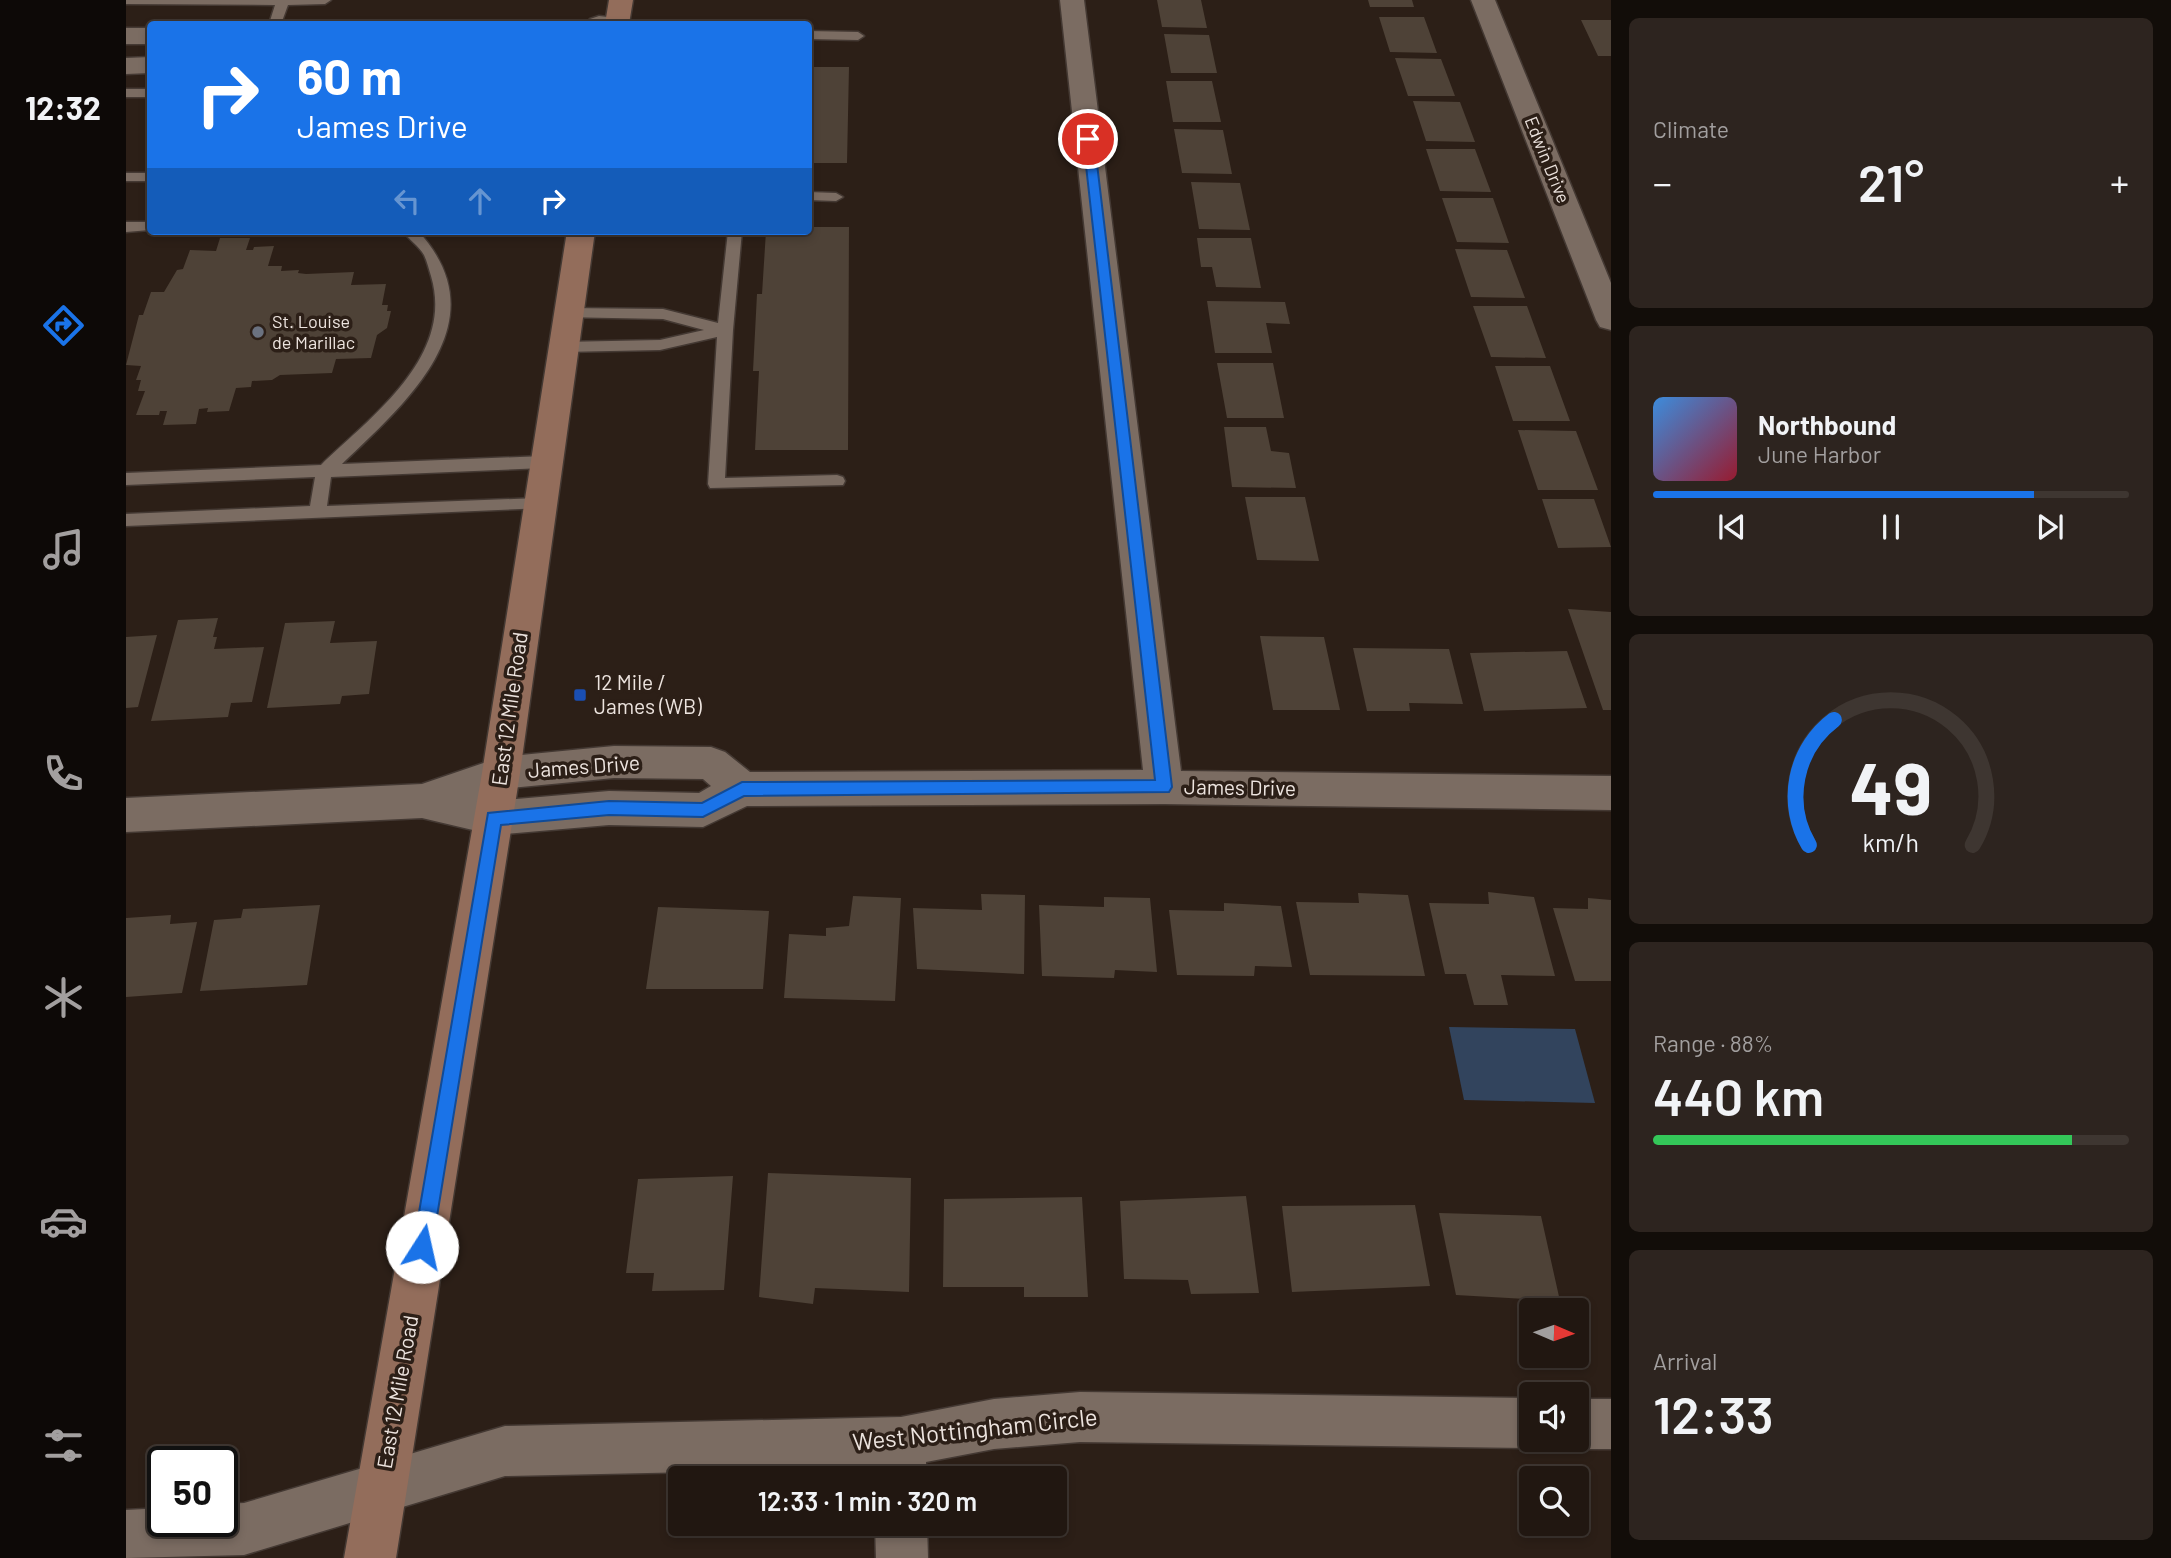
<!DOCTYPE html>
<html lang="en">
<head>
<meta charset="utf-8">
<style>
  :root { --surface:#211711; --page:#2d241f; --text:#f1f3f6; --muted:#a29f9f; --line:#3e3631; --accent:#1a73e8 }
  body { margin:0; font-family:Barlow,sans-serif; background:var(--page); color:var(--text); height:100vh; display:flex; flex-direction:column; font-size:26px; white-space:nowrap }
  * { box-sizing:border-box; margin:0 }
  p { font-size:23px; color:var(--muted) }
  .icon { flex:none; width:38px; height:38px; fill:none; stroke:currentColor; stroke-width:2; stroke-linecap:round; stroke-linejoin:round }
  .map { position:relative; flex:1; overflow:hidden }
  .sheet { display:flex; flex-direction:column; gap:18px; padding:18px; background:#120d09; width:560px }
  .sheet>* { flex:none }
  .hud { position:absolute; left:21px; top:21px; width:665px; height:214px; border-radius:7px; box-shadow:0 4px 10px #0003,0 0 0 2px var(--line); background:#1a73e8; color:#fff; overflow:hidden }
  .needle { width:46px; rotate:92deg }
  .tools { position:absolute; left:1393px; top:1298px; display:grid; gap:14px }
  .tools a { display:grid; place-items:center; width:70px; height:70px; border-radius:7px; background:var(--surface); box-shadow:0 4px 10px #0003,0 0 0 2px var(--line); font-size:35px }
  .speed { position:absolute; left:21px; top:1446px; display:flex; gap:14px; font-size:35px; font-weight:700; text-align:center }
  .speed>* { display:grid; place-content:center; width:91px; height:91px; border-radius:50%; background:var(--surface); box-shadow:0 4px 10px #0003,0 0 0 2px var(--line); line-height:1 }
  .speed .limit { border:4px solid #111; border-radius:10px; background:#fff; color:#111 }
  .pin { position:absolute; display:grid; place-items:center; width:60px; height:60px; color:#fff; margin:-30px; border:4px solid #fff; border-radius:50%; box-shadow:0 2px 7px #0007 }
  .me { position:absolute; width:77px; margin:-38px; rotate:10deg; stroke-linejoin:round; filter:drop-shadow(0 0 5px #0008) }
  .turn { display:flex; align-items:center; gap:24px; height:147px; padding:0 35px; font-size:32px }
  .turn .icon { width:91px; height:91px; stroke-width:2.5 }
  .turn b { display:block; font-size:49px; line-height:60px }
  .lanes { display:flex; align-items:center; height:66px; padding:0 35px; background:#0003; justify-content:center; gap:35px; direction:ltr }
  .lanes .off { opacity:.35 }
  .big { font-size:52px; font-weight:600; line-height:1.1 }
  .sheet .card { flex:1; display:flex; flex-direction:column; justify-content:center; gap:10px; min-width:0; padding:0 24px; border-radius:10px; background:var(--page) }
  .sheet .dial { align-items:center; gap:0 }
  .dial svg { height:182px; overflow:visible; fill:none; stroke:var(--line); stroke-width:7; stroke-linecap:round; text-anchor:middle }
  .dial text { fill:var(--text); stroke:none }
  .song { display:flex; align-items:center; gap:21px }
  .cover { width:84px; height:84px; border-radius:10px; background:linear-gradient(135deg,hsl(210 70% 55%),hsl(350 70% 35%)) }
  .played { height:7px; border-radius:4px; background:linear-gradient(90deg,var(--accent) 80%,var(--line) 80%) }
  .keys { display:flex; justify-content:space-around; direction:ltr }
  .heat { display:flex; justify-content:space-between; align-items:center; font-size:38px; direction:ltr }
  .charge { height:10px; border-radius:5px; background:linear-gradient(90deg,#34c759 88%,var(--line) 0) }
  .trip { position:absolute; left:542px; top:1466px; width:399px; height:70px; border-radius:7px; background:var(--surface); box-shadow:0 4px 10px #0003,0 0 0 2px var(--line); font-weight:600; line-height:70px; text-align:center }
  main { display:flex; flex:1; min-height:0 }
  .menu { display:flex; flex-direction:column; width:126px; justify-content:space-around; align-items:center; background:#0d0907; color:var(--muted) }
  .menu .icon { width:49px; height:49px }
  .menu .selected { color:var(--accent) }
  .menu b { font-size:32px; color:var(--text) }
  .map>svg:first-child { display:block }
  .water { fill:#32445d }
  .building { fill:#4e4237 }
  .lines { fill:none; stroke-linecap:round; stroke-linejoin:round }
  .service-casing { stroke:#443933; stroke-width:3 }
  .minor-casing { stroke:#443933; stroke-width:3 }
  .secondary-casing { stroke:#443933; stroke-width:3 }
  .service { fill:#7b6c62; fill-rule:evenodd }
  .minor { fill:#7b6c62; fill-rule:evenodd }
  .secondary { fill:#936d5b; fill-rule:evenodd }
  .route { fill:#1a73e8; stroke:#114b97; stroke-width:2 }
  .worship-dot { fill:#6b7280; stroke:#2c1f17; stroke-width:2.5 }
  .transit-dot { fill:#1a4fb4; stroke:#2c1f17; stroke-width:2.5 }
  .labels { text-anchor:middle; stroke-width:7; stroke-linejoin:round; paint-order:stroke }
  .far-street-label { font-size:18px; fill:#ede4df; stroke:#2c1f17 }
  .far-poi-label { font-size:18px; fill:#ede4df; stroke:#2c1f17; text-anchor:start }
  .poi-label { font-size:21px; fill:#ede4df; stroke:#2c1f17; text-anchor:start }
  .street-label { font-size:21px; fill:#ede4df; stroke:#2c1f17 }
  .near-street-label { font-size:24px; fill:#ede4df; stroke:#2c1f17 }
</style>
</head>
<body>
<main>
<nav class="menu">
<b>12:32</b>
<svg class="icon selected" aria-label="directions" viewBox="0 0 24 24"><path d="M12 3l9 9-9 9-9-9zM9 14v-3h6M13 9l2 2-2 2"/></svg>
<svg class="icon" aria-label="music" viewBox="0 0 24 24"><path d="M9 18V5l10-2v13"/><circle cx="6" cy="18" r="3"/><circle cx="16" cy="16" r="3"/></svg>
<svg class="icon" aria-label="phone" viewBox="0 0 24 24"><path d="M5 4h4l2 5-3 2q2 4 5 5l2-3 5 2v4C11 20 4 13 5 4z"/></svg>
<svg class="icon" aria-label="climate" viewBox="0 0 24 24"><path d="M12 3v18M4 7l16 10M4 17L20 7"/></svg>
<svg class="icon" aria-label="car" viewBox="0 0 24 24"><path d="M5 17H2v-5l4-1 3-4h7l3 4 3 1v5h-3M9 17h6M6 11h13"/><circle cx="7" cy="17" r="2"/><circle cx="17" cy="17" r="2"/></svg>
<svg class="icon" aria-label="filters" viewBox="0 0 24 24"><path d="M4 7h16M4 17h16"/><circle cx="9" cy="7" r="2"/><circle cx="15" cy="17" r="2"/></svg>
</nav>
<div class="map">
<svg width="1485" height="1558" viewBox="0 0 1485 1558">
  <rect width="100%" height="100%" fill="#2c1f17"/>
  <!-- water -->
  <path class="water" d="M 1323,1027 L 1449,1029 L 1469,1103 L 1338,1100 Z"/>
  <!-- building -->
  <path class="building" d="M 1031,0 L 1075,0 L 1081,28 L 1036,27 Z
    M 1242,0 L 1286,0 L 1288,7 L 1244,7 Z
    M 1253,17 L 1298,17 L 1311,53 L 1264,52 Z
    M 1455,20 L 1485,20 L 1485,56 L 1472,56 Z
    M 1038,34 L 1083,35 L 1091,73 L 1045,73 Z
    M 1269,58 L 1315,59 L 1329,96 L 1282,96 Z
    M 682,67 L 723,67 L 721,163 L 682,163 Z
    M 1040,81 L 1086,81 L 1095,122 L 1047,122 Z
    M 1287,101 L 1334,102 L 1349,142 L 1300,141 Z
    M 1048,129 L 1097,130 L 1106,174 L 1056,173 Z
    M 1300,149 L 1349,149 L 1365,192 L 1314,191 Z
    M 1065,182 L 1114,183 L 1124,230 L 1073,229 Z
    M 1316,198 L 1367,198 L 1383,243 L 1331,242 Z
    M 682,227 L 723,227 L 722,450 L 629,450 L 633,371 L 627,371 L 631,294 L 636,294 L 640,231 L 682,231 Z
    M 94,238 L 124,238 L 120,250 L 127,250 L 128,247 L 148,246 L 142,266 L 156,266 L 155,271 L 173,270 L 172,273 L 180,274 L 228,272 L 225,285 L 260,284 L 256,305 L 262,305 L 261,311 L 265,311 L 261,328 L 251,335 L 245,358 L 210,359 L 206,373 L 154,375 L 146,380 L 126,381 L 125,387 L 110,388 L 103,411 L 81,412 L 82,408 L 73,409 L 70,424 L 37,425 L 41,411 L 34,411 L 33,415 L 10,415 L 19,391 L 12,391 L 15,380 L 10,380 L 15,366 L 0,365 L 13,315 L 17,315 L 25,292 L 38,292 L 51,270 L 57,269 L 64,250 L 90,251 Z
    M 1071,238 L 1125,238 L 1135,288 L 1090,287 L 1086,267 L 1075,267 Z
    M 1329,249 L 1381,250 L 1399,298 L 1345,297 Z
    M 1081,301 L 1159,302 L 1164,324 L 1140,323 L 1146,353 L 1089,353 Z
    M 1347,306 L 1401,306 L 1420,358 L 1365,357 Z
    M 1091,363 L 1147,363 L 1158,418 L 1101,418 Z
    M 1369,366 L 1424,366 L 1444,421 L 1387,421 Z
    M 1098,427 L 1140,427 L 1145,451 L 1163,453 L 1170,488 L 1106,487 Z
    M 1392,430 L 1450,431 L 1472,490 L 1412,490 Z
    M 1119,497 L 1179,497 L 1193,561 L 1131,560 Z
    M 1416,499 L 1468,499 L 1485,547 L 1432,548 Z
    M 1442,609 L 1485,612 L 1485,710 L 1477,710 Z
    M 92,618 L 87,637 L 91,637 L 88,649 L 138,647 L 126,702 L 105,703 L 102,717 L 25,721 L 52,620 Z
    M 209,621 L 204,643 L 251,641 L 243,694 L 216,696 L 214,704 L 141,708 L 159,623 Z
    M 31,635 L 12,707 L 0,708 L 0,637 Z
    M 1134,636 L 1198,637 L 1214,710 L 1147,710 Z
    M 1227,648 L 1323,649 L 1337,704 L 1283,703 L 1284,711 L 1241,711 Z
    M 1441,651 L 1461,708 L 1358,711 L 1344,653 Z
    M 1362,892 L 1408,897 L 1429,976 L 1375,975 L 1382,1005 L 1348,1005 L 1340,974 L 1319,974 L 1303,903 L 1363,904 Z
    M 1232,893 L 1282,895 L 1299,976 L 1184,975 L 1170,902 L 1233,903 Z
    M 855,894 L 899,895 L 898,974 L 791,969 L 787,908 L 856,910 Z
    M 727,896 L 775,898 L 769,1001 L 658,998 L 663,934 L 700,936 L 700,928 L 723,926 Z
    M 978,897 L 1024,898 L 1031,972 L 989,970 L 988,978 L 916,976 L 913,905 L 978,907 Z
    M 1462,898 L 1485,900 L 1485,981 L 1449,981 L 1427,908 L 1462,909 Z
    M 1098,903 L 1155,906 L 1166,967 L 1129,966 L 1128,976 L 1051,975 L 1043,910 L 1098,911 Z
    M 194,905 L 181,985 L 74,991 L 88,920 L 115,918 L 117,909 Z
    M 532,907 L 643,911 L 637,989 L 520,989 Z
    M 45,915 L 44,924 L 71,922 L 56,993 L 0,997 L 0,918 Z
    M 642,1173 L 785,1178 L 783,1292 L 689,1288 L 687,1304 L 633,1297 Z
    M 607,1176 L 598,1290 L 526,1291 L 528,1273 L 500,1273 L 512,1179 Z
    M 1120,1196 L 1133,1293 L 1065,1294 L 1062,1280 L 998,1279 L 994,1201 Z
    M 956,1197 L 962,1297 L 898,1297 L 898,1287 L 817,1287 L 818,1199 Z
    M 1289,1205 L 1304,1286 L 1166,1292 L 1156,1206 Z
    M 1313,1213 L 1415,1216 L 1434,1301 L 1330,1295 Z"/>
  <g class="lines">
    <!-- service casing -->
    <g class="service-casing">
      <path id="service" d="M 0,0 L 205,0 L 199,4 L 162,5 L 155,24 L 143,24 L 149,5 L 0,4 Z
        M 682,31 L 732,32 L 738,36 L 732,40 L 682,39 Z
        M 0,89 L 24,89 L 24,97 L 0,97 Z
        M 0,173 L 24,173 L 24,181 L 0,181 Z
        M 682,192 L 710,193 L 717,197 L 710,201 L 682,200 Z
        M 0,222 L 24,222 L 24,230 L 0,232 Z
        M 277,231 L 292,231 C 375,321 281,402 216,464 L 418,456 L 426,462 L 418,468 L 205,477 L 201,506 L 412,498 L 418,500 L 420,504 L 418,508 L 0,526 L 0,514 L 184,506 L 189,477 L 0,485 L 0,473 L 195,465 C 246,416 329,356 305,276 C 303,270 301,261 298,255 C 293,246 283,240 277,231 Z
        M 602,231 L 616,231 L 607,330 L 599,478 L 711,475 L 717,477 L 719,481 L 717,485 L 584,488 L 582,484 L 591,337 L 534,350 L 436,352 L 428,347 L 436,342 L 534,340 L 578,330 L 537,319 L 435,317 L 432,313 L 440,308 L 537,309 L 592,323 Z"/>
    </g>
    <!-- minor casing -->
    <g class="minor-casing">
      <path id="minor" d="M 934,0 L 958,0 L 1055,771 L 1485,776 L 1485,810 L 1038,804 L 621,806 L 577,827 L 483,825 L 368,835 L 296,818 L 0,832 L 0,798 L 296,784 L 375,757 L 488,746 L 585,747 L 599,752 L 624,772 L 1017,770 ZM 488,778 L 577,779 L 585,786 L 573,793 L 483,791 L 368,801 L 353,797 L 375,789 Z
        M 1345,0 L 1369,0 L 1485,283 L 1485,330 L 1474,327 L 1470,320 Z
        M 473,16 L 500,19 L 504,24 L 460,24 L 464,19 Z
        M 0,28 L 24,28 L 24,44 L 0,44 Z
        M 24,57 L 24,73 L 0,74 L 0,58 Z
        M 954,1392 L 1405,1398 L 1405,1440 L 1423,1440 L 1405,1448 L 954,1442 L 868,1449 L 800,1462 L 800,1479 L 750,1479 L 750,1468 L 379,1476 L 118,1555 L 0,1558 L 0,1510 L 37,1508 L 37,1521 L 96,1521 L 96,1504 L 118,1503 L 379,1426 L 775,1417 L 868,1399 Z
        M 1451,1399 L 1485,1399 L 1485,1449 L 1451,1449 L 1433,1442 L 1451,1440 Z
        M 749,1524 L 801,1524 L 802,1558 L 750,1558 Z"/>
    </g>
    <!-- secondary casing -->
    <g class="secondary-casing">
      <path id="secondary" d="M 483,0 L 507,0 L 503,24 L 479,24 Z
        M 441,231 L 469,231 L 394,773 L 270,1558 L 218,1558 L 356,773 Z"/>
    </g>
    <!-- service -->
    <use href="#service" class="service"/>
    <!-- minor -->
    <use href="#minor" class="minor"/>
    <!-- secondary -->
    <use href="#secondary" class="secondary"/>
  </g>
  <!-- route -->
  <path class="route" d="M 962,135 L 968,139 L 1046,787 L 1043,792 L 618,796 L 577,817 L 483,815 L 375,825 L 306,1247 L 303,1254 L 296,1257 L 289,1254 L 287,1247 L 362,813 L 483,801 L 576,803 L 616,782 L 1029,780 L 957,139 Z"/>
  <!-- markers -->
  <circle class="worship-dot" cx="132" cy="332" r="7"/>
  <rect class="transit-dot" x="447" y="688" width="14" height="14" rx="3.5"/>
  <g class="labels">
    <!-- far-street labels -->
    <g class="far-street-label">
      <text transform="translate(1421 160) rotate(68)" y="6">Edwin Drive</text>
    </g>
    <!-- far-poi labels -->
    <g class="far-poi-label">
      <text x="146" y="328">St. Louise<tspan x="146" dy="21">de Marillac</tspan></text>
    </g>
    <!-- poi labels -->
    <g class="poi-label">
      <text x="468" y="690">12 Mile /<tspan x="468" dy="24">James (WB)</tspan></text>
    </g>
    <!-- street labels -->
    <g class="street-label">
      <text transform="translate(384 709) rotate(-82)" y="7">East 12 Mile Road</text>
      <text transform="translate(458 767) rotate(-4)" y="7">James Drive</text>
      <text transform="translate(1114 788) rotate(1)" y="7">James Drive</text>
      <text transform="translate(272 1392) rotate(-80)" y="7">East 12 Mile Road</text>
    </g>
    <!-- near-street labels -->
    <g class="near-street-label">
      <text transform="translate(849 1430) rotate(-6)" y="8">West Nottingham Circle</text>
    </g>
  </g>
</svg>
<div class="tools">
<a><svg class="needle" viewBox="-14 -14 28 28"><path d="M0-13l5 13h-10z" fill="#e53935"/><path d="M0 13l5-13h-10z" fill="#a29f9f"/></svg></a>
<a><svg class="icon" aria-label="sound" viewBox="0 0 24 24"><path d="M4 9h4l5-4v14l-5-4H4zM17 9q2 3 0 6"/></svg></a>
<a><svg class="icon" aria-label="search" viewBox="0 0 24 24"><circle cx="10" cy="10" r="6"/><path d="M15 15l6 6"/></svg></a>
</div>
<div class="speed"><div class="limit">50</div></div>
<div class="pin" style="left:962px;top:139px;background:#d93025"><svg class="icon" aria-label="arrive" viewBox="0 0 24 24"><path d="M6 21V4h12l-3 4 3 4H6"/></svg></div>
<svg class="me" style="left:296px;top:1247px" viewBox="-20 -20 40 40"><circle r="19" fill="#fff"/><path d="M0-13L10 11 0 6-10 11z" fill="#1a73e8"/></svg>
<div class="trip">12:33 · 1 min · 320 m</div>
<div class="hud">
<div class="turn"><svg class="icon" aria-label="right" viewBox="0 0 24 24"><path d="M7 20v-9h11M14 6l5 5-5 5"/></svg><div><b>60 m</b>James Drive</div></div>
<div class="lanes"><svg class="icon off" aria-label="left" viewBox="0 0 24 24"><path d="M17 20v-9H6M10 6l-5 5 5 5"/></svg><svg class="icon off" aria-label="ahead" viewBox="0 0 24 24"><path d="M12 20V5M6 11l6-6 6 6"/></svg><svg class="icon" aria-label="right" viewBox="0 0 24 24"><path d="M7 20v-9h11M14 6l5 5-5 5"/></svg></div>
</div>
</div>
<section class="sheet">
<div class="card"><p>Climate</p>
<div class="heat"><a>−</a><b class="big">21°</b><a>+</a></div>
</div>
<div class="card">
<div class="song"><i class="cover"></i><div><b>Northbound</b><p>June Harbor</p></div></div>
<div class="played"></div>
<div class="keys"><svg class="icon" aria-label="previous" viewBox="0 0 24 24"><path d="M18 5L8 12l10 7zM5 5v14"/></svg><svg class="icon" aria-label="pause" viewBox="0 0 24 24"><path d="M8 5v14M16 5v14"/></svg><svg class="icon" aria-label="next" viewBox="0 0 24 24"><path d="M6 5l10 7-10 7zM19 5v14"/></svg></div>
</div>
<div class="card dial"><svg viewBox="0 0 100 80">
<path d="M14 69A42 42 0 1 1 86 69"/>
<path d="M14 69A42 42 0 0 1 25 14" stroke="#1a73e8"/>
<text x="50" y="56" font-size="32" font-weight="700">49</text>
<text x="50" y="72" font-size="11">km/h</text>
</svg></div>
<div class="card"><p>Range · 88%</p><b class="big">440 km</b><div class="charge"></div></div>
<div class="card"><p>Arrival</p><b class="big">12:33</b></div>
</section>
</main>
</body>
</html>
